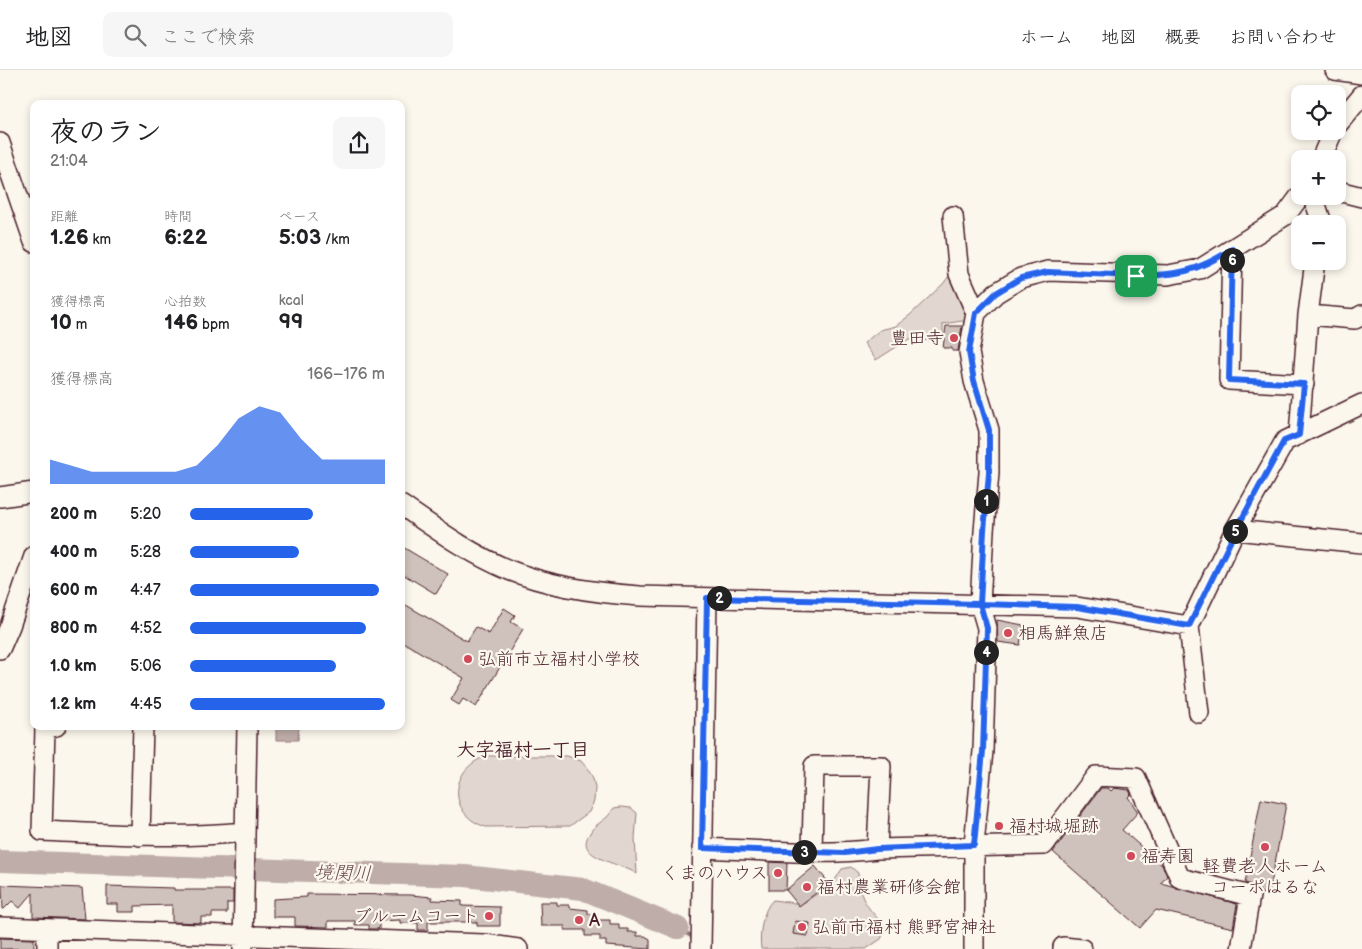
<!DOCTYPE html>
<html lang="ja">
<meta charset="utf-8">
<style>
body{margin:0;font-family:"Balsamiq Sans","Klee One",sans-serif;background:#f6f6f6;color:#202124;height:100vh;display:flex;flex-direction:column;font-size:19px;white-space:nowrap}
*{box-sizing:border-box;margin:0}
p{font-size:16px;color:#757577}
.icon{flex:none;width:28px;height:28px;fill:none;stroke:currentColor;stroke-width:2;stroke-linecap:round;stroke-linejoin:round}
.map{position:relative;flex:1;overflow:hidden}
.details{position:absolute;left:30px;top:30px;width:375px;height:630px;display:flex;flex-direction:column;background:#fff;border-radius:10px;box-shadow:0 2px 8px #0003}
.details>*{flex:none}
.fabs{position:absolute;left:1291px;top:15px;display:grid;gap:10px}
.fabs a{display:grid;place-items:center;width:55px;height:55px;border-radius:10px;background:#fff;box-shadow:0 2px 8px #0003;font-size:25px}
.pin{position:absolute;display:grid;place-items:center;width:42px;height:42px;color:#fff;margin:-21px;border-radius:10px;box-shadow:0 2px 8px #0006}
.km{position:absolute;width:25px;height:25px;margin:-12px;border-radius:50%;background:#222;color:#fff;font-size:14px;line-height:25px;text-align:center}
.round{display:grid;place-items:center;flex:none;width:52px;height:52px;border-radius:10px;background:#f6f6f6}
.summary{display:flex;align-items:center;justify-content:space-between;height:85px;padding:0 20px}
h1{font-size:28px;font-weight:700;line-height:38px}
.stats{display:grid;grid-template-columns:repeat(3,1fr);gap:8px;height:85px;padding:5px 20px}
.stats div{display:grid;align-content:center}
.stats b{font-size:21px;font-weight:700}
.stats small{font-size:14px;font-weight:400}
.stats p{font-size:14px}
.chart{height:140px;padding:10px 20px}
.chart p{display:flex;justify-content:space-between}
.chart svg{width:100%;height:90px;margin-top:5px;fill:#2563eb;opacity:.7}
ul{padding:0 20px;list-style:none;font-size:16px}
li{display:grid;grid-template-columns:80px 60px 1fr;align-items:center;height:38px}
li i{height:12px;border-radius:6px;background:#2563eb}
header{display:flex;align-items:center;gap:30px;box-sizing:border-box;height:70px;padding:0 25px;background:#fff;border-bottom:1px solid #e0e0e0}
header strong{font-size:24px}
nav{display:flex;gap:28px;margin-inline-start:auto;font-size:18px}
.search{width:350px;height:45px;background:#f6f6f6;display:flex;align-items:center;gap:12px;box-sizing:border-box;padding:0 18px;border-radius:10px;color:#757577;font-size:19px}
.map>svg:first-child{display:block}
</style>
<header>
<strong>地図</strong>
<div class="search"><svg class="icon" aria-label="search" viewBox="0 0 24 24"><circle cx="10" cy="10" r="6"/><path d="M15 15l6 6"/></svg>ここで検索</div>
<nav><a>ホーム</a><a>地図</a><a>概要</a><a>お問い合わせ</a></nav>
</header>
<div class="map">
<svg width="1362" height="879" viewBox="0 0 1362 879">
<rect width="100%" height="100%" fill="#fbf7ec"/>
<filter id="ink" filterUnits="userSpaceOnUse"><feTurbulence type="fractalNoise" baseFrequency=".02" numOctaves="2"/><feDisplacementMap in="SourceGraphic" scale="10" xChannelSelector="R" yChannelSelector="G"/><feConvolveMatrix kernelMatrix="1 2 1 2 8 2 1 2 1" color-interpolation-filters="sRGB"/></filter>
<g filter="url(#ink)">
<path fill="#e2d7d0" stroke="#967b7e" d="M955,198L973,243L967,256L962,251L943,254V266L932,267V271L909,269L876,290L864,273L880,260L896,256L910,245L943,214Z
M487,686H567L581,691L587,698L593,708L595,718L594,731L589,742L570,756L486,757C447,745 449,698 487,686Z
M621,737L631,738L637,743L635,768L637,804C622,793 572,788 590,763C594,755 601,753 607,747C610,745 611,741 614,738Z
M851,797L858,803C859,832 869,838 886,858L881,869L866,879H761C759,865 762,840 773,830L802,834L833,813L842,799Z"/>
<path fill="#bfadaa" stroke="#907477" d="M276,656H299L298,670H276Z"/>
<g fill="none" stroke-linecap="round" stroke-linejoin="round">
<path stroke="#907477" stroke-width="4" d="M678,858L696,869"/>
<path stroke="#bfadaa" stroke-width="22" d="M0,791L465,806L583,819L678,858"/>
</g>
<path fill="#cfc2bc" stroke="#4a1f2b" d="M946,256H962L958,281H952V278H943Z
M401,476L448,504L436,524L401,503Z
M401,532L467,571L476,557L489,564L504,538L515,545L511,552L523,559L476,637L463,629L459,635L451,630L464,608L401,571Z
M997,550L1023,555L1020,575L998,572Z
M1101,718H1108L1111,721L1114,718L1129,720L1131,724L1128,727L1138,742L1122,760L1162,795L1167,806L1161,813L1237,834L1233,858L1156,840L1140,858L1053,782Z
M1261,729L1286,734L1269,825L1261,823L1257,817L1245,813Z
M769,792L787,793L786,820H769Z
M815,796L829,813L799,836L786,820Z
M2,815L82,818L85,849L33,847V823L20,838L12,831L3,840Z
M107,816L174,818V820H233V833H227V843H212V847H201V853L172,852V835L135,836V842H118V834H107Z
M307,824L411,825L432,827V830L462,831V836L500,837V856H477V852H428V860H418V853H400V850L379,851V859H369V855H355V851H328V857L295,856V847H273V829L307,827Z
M540,832H557V835H570V838L588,840V844H597V850H610V854H619V859H628V862H637V866H645L650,869V879L606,876V871H600V866H585V860H565V856H541Z
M795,851L810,853L808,866L793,864Z
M0,868L34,869V878L0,879Z"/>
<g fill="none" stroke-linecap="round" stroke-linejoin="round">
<defs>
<path id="minor" d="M1335,0L1362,4
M1338,54L1362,25
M0,73L34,172
M1321,89L1333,61
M1338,121L1362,127
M1313,126L1320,147L1319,154
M953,146L959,204L976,243L969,282L974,311L989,360V403L984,461L980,534L987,558L983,681L974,775V879
M1232,179L1229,310L1304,314
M976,243L996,223L1021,208L1048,201L1168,205L1200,199L1286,145L1300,126
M1308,245L1355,249L1362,245
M1299,365L1308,245L1315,191
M0,427L34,422
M401,435C436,459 470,484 509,500C551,517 596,523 640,526L1077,537L1189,556
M1235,460L1362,473
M0,579L10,556L34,486
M1199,643L1189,556L1235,460L1285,371L1362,334
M56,656L45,659L42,761C109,764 177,769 244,762
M140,766L143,656
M702,778C760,780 820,786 877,779L881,696H814L812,782
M877,779L1044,775L1096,706L1136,708L1180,808L1250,826L1241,879
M0,857L484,874L518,879
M47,859V879
M243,879L247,656
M701,879L707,528
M1063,879V877L1082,879"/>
</defs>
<use href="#minor" stroke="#4a1f2b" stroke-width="22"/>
<use href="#minor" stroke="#fbf7ec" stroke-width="19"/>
</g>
</g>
<g fill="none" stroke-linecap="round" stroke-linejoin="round" filter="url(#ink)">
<defs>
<path id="route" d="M1136,206L1048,202L1021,208L996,223L976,243L969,282L974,311L989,360V403L984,461L980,534L707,528L702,778L845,783L877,779L974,775L983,681L987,558L980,534L1077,537L1189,556L1236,460L1284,371L1299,365L1304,314L1229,310L1232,179C1197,202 1178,205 1136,206"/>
</defs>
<use href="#route" stroke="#fff" stroke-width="10"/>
<use href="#route" stroke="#2563eb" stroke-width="6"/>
</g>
<g fill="#d1495b" stroke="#fbf7ec" stroke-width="2">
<circle cx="954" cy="268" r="5"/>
<circle cx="1008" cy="563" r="5"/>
<circle cx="468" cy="589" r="5"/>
<circle cx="999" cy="756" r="5"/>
<circle cx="1265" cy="777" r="5"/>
<circle cx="1131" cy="786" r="5"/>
<circle cx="778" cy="803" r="5"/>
<circle cx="807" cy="817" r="5"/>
<circle cx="489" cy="846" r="5"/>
<circle cx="579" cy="850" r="5"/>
<circle cx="802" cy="857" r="5"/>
</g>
<g text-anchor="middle" stroke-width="4.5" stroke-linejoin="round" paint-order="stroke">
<g font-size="18" fill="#4a1f2b" stroke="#fbf7ec" text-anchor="start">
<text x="944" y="274" text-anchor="end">豊田寺</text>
<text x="1018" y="569">相馬鮮魚店</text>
<text x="478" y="595">弘前市立福村小学校</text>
<text x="1009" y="762">福村城堀跡</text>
<text x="1141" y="792">福寿園</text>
<text x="1265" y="802" text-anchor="middle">軽費老人ホーム<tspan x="1265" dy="21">コーポはるな</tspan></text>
<text x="768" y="809" text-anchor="end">くまのハウス</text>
<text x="817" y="823">福村農業研修会館</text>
<text x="479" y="852" text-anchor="end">ブルームコート</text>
<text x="589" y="856">A</text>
<text x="812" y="863">弘前市福村 熊野宮神社</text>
</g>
<g font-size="19" font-weight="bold" fill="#4a1f2b" stroke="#fbf7ec">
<text x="523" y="686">大字福村一丁目</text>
</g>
<g font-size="19" font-style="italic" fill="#6d4a51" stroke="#fbf7ec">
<text transform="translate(343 802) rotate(2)" y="7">境関川</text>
</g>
</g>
</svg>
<div class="fabs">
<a><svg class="icon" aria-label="locate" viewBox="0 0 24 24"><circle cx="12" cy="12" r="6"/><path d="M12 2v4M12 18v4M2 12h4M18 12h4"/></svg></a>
<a>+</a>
<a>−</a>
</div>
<div class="pin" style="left:1136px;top:206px;background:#1e9e55"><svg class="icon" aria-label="arrive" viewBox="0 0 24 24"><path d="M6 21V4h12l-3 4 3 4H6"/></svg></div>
<b class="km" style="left:986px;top:431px">1</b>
<b class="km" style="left:719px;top:528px">2</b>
<b class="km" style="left:804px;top:782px">3</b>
<b class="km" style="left:986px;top:582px">4</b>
<b class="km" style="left:1235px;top:461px">5</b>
<b class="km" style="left:1232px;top:190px">6</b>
<section class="details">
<div class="summary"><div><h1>夜のラン</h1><p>21:04</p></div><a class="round"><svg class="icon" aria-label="share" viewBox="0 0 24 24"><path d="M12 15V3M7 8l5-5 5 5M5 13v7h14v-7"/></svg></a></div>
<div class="stats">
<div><p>距離</p><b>1.26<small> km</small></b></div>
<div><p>時間</p><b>6:22</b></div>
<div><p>ペース</p><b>5:03<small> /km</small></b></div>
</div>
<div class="stats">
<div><p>獲得標高</p><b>10<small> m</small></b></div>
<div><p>心拍数</p><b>146<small> bpm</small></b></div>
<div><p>kcal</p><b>99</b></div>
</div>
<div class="chart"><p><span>獲得標高</span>166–176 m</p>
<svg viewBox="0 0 160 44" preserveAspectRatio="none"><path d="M0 44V32L10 35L20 38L30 38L40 38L50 38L60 38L70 35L80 25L90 12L100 6L110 9L120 22L130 32L140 32L150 32L160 32V44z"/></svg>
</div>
<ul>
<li><b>200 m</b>5:20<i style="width:63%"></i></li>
<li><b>400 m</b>5:28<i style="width:56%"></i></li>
<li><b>600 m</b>4:47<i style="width:97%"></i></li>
<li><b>800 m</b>4:52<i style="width:90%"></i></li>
<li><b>1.0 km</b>5:06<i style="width:75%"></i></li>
<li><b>1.2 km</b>4:45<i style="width:100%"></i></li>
</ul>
</section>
</div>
